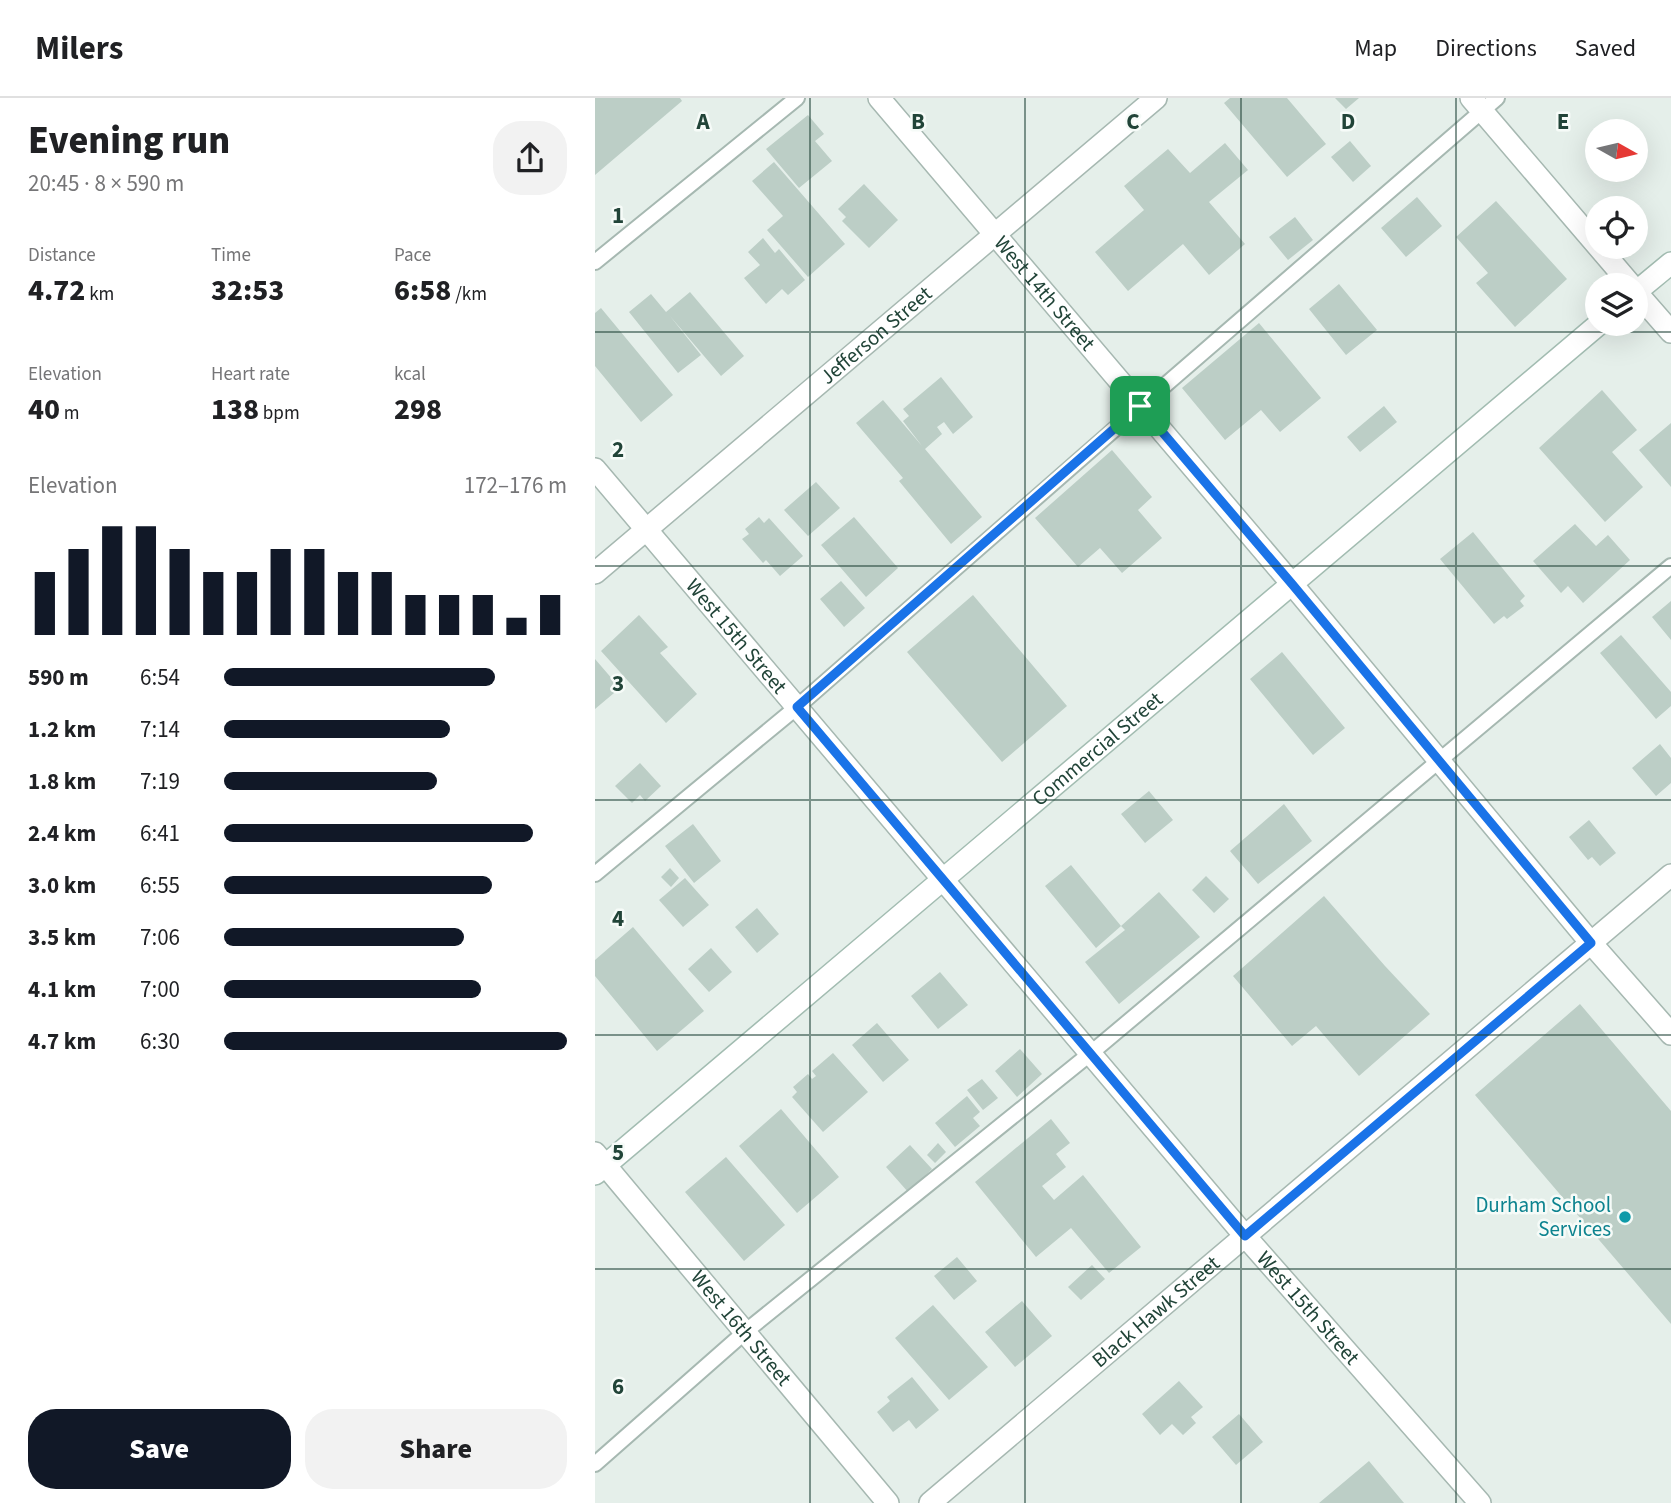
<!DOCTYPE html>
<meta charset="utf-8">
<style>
body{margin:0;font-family:"Source Sans 3",sans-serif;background:#f2f2f2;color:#202124;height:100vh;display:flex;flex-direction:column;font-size:26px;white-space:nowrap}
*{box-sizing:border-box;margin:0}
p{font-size:23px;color:#757577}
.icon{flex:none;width:38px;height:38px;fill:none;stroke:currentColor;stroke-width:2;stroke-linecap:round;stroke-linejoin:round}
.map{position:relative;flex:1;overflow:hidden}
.side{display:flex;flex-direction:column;background:#fff;width:595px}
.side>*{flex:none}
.needle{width:46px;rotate:98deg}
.controls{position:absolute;left:990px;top:21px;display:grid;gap:14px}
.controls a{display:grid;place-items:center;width:63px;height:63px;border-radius:50%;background:#fff;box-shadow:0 7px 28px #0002;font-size:35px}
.pin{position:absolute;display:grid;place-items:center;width:60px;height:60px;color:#fff;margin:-30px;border-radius:14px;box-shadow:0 4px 10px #0006}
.round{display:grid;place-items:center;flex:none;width:74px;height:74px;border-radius:28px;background:#f2f2f2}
.summary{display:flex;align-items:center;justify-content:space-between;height:119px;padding:0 28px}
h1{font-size:38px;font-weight:800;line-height:52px}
.metrics{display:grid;grid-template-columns:repeat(3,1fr);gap:10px;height:119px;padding:7px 28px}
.metrics div{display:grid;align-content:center}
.metrics b{font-size:30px;font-weight:800}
.metrics small{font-size:19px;font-weight:400}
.metrics p{font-size:19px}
.chart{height:196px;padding:14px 28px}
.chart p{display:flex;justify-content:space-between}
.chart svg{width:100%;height:126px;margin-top:7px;stroke:#111827;stroke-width:6}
.primary-button{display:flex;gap:14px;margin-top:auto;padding:14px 28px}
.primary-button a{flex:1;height:80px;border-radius:28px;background:#111827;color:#fff;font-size:28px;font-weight:800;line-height:80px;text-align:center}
.primary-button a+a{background:#f2f2f2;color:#202124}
ul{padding:0 28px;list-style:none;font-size:23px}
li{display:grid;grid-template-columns:112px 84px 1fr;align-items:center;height:52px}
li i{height:18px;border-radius:9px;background:#111827}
header{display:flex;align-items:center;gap:42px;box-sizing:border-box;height:98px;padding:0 35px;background:#fff;border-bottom:2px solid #e0e0e0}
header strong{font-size:33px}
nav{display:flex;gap:38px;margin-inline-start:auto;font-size:24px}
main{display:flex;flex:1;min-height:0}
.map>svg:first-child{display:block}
</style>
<header>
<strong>Milers</strong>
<nav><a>Map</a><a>Directions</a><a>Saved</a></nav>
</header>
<main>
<section class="side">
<div class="summary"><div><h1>Evening run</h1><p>20:45 · 8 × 590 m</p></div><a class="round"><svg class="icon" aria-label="share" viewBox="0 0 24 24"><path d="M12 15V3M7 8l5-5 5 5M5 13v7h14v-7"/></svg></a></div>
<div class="metrics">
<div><p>Distance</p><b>4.72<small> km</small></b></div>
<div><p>Time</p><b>32:53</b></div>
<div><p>Pace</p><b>6:58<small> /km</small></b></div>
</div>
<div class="metrics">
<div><p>Elevation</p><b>40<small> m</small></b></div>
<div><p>Heart rate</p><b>138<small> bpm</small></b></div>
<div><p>kcal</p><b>298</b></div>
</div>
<div class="chart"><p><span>Elevation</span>172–176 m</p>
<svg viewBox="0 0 160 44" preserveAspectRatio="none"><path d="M5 44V22M15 44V14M25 44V6M35 44V6M45 44V14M55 44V22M65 44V22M75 44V14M85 44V14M95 44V22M105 44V22M115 44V30M125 44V30M135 44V30M145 44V38M155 44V30"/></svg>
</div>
<ul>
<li><b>590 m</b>6:54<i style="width:79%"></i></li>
<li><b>1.2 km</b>7:14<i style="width:66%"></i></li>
<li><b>1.8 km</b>7:19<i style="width:62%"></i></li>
<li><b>2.4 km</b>6:41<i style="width:90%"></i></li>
<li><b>3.0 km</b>6:55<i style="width:78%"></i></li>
<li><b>3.5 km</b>7:06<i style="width:70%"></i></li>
<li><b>4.1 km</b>7:00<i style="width:75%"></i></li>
<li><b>4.7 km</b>6:30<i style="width:100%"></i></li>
</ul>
<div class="primary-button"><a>Save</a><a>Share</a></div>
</section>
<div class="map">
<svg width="1076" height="1405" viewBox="0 0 1076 1405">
<rect width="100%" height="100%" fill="#e5efea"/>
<path fill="#bccec6" d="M0,0H85L87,3L0,77Z
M635,0H692L731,46L692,79L629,5Z
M740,0H764L751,11Z
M213,17L229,36L220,43L237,63L204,90L171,51Z
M755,43L776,68L758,84L736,59Z
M630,45L653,72L614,104L650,146L614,177L588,146L533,193L500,154L549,112L529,88L573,51L595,75Z
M179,64L250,146L213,179L172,132L188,118L157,83Z
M269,86L303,122L274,150L247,123L251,119L243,111Z
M822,99L847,128L811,159L786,130Z
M901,103L972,181L920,229L881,185L893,175L861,139Z
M700,119L718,142L693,162L674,139Z
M168,140L180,155L184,151L210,182L193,197L187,191L171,206L149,180L165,167L153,154Z
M744,186L782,232L751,257L714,211Z
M95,194L149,258L126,278L75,218L106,257L83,275L34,214L56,196L71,214Z
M6,210L78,297L46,324L0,268V215Z
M664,225L726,300L685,334L666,312L630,342L587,290Z
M346,279L378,319L358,336L349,324L342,329L347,336L330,351L387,419L356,446L304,383L308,380L261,325L288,302L327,348L308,323L314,318L308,311Z
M1007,292L1042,332L1017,354L1048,389L1010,424L944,350Z
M789,308L802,324L765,354L752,339Z
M1076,325V389L1044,352Z
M517,352L557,399L543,412L567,440L527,475L505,450L483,469L440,420Z
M221,384L245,410L213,438L189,412Z
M164,419L169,425L174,420L208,458L185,478L171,462L168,465L147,441L154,436L150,431Z
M259,419L303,470L271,499L226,447Z
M980,426L1001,448L1013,437L1035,462L988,505L973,488L966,495L938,463Z
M878,434L930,498L925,503L929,508L912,521L909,518L899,526L845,461Z
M246,483L270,510L249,529L225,501Z
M378,497L472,608L407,664L312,554Z
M1076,503V542L1057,519Z
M44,517L73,549L65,555L102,596L71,625L6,553Z
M1026,537L1076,594V608L1061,621L1005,555Z
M687,554L750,630L718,657L655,581Z
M0,561L25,590L0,611Z
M1065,646L1076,660V685L1061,698L1037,670Z
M45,665L66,688L50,703L45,697L37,705L20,688Z
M554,693L578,722L550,745L526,716Z
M689,706L717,743L663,786L635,753Z
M994,722L1021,755L1005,768L997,759L993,762L974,739Z
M98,726L126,763L99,785L70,748Z
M476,767L526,828L564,794L605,839L524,906L490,864L530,832L526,828L501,850L450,788Z
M75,770L84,780L76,789L66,779Z
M611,778L634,801L619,815L597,792Z
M90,780L114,807L88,829L64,802Z
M729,798L790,868L835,916L764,978L721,928L697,948L638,878Z
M162,810L184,836L162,855L140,829Z
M38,829L109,913L62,953L0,878V862Z
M116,850L137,874L114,894L93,871Z
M345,874L373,907L343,931L316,898Z
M985,906L1076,1013V1226L880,997Z
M282,925L314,962L288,984L257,947Z
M425,951L447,976L422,999L400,973Z
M238,955L273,994L228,1034L197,999L202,994L198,989L213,976L217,981L221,978L217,973Z
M387,981L403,1000L388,1012L372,992Z
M372,998L385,1014L378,1020L385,1028L360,1049L340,1025Z
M186,1011L244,1079L202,1115L144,1048Z
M456,1021L475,1045L461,1056L471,1069L447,1088L459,1102L488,1077L546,1149L514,1175L476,1130L441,1159L380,1084Z
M343,1045L351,1054L340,1065L332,1057Z
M315,1047L337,1071L313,1094L291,1069Z
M131,1059L190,1127L149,1163L90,1094Z
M362,1159L382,1183L359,1202L339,1178Z
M497,1167L510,1181L486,1202L473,1189Z
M427,1203L457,1238L420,1269L390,1234Z
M338,1207L393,1269L354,1302L300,1240Z
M317,1279L344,1312L321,1331L314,1322L298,1334L282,1314L295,1303L292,1299Z
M584,1283L608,1309L596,1319L601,1325L588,1337L577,1326L565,1337L547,1316Z
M644,1316L668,1344L641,1367L617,1339Z
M774,1363L809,1405H724Z"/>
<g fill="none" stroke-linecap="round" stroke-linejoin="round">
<defs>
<path id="lane" d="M0,164L202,0
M0,776L202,609L546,308L902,0
M0,1366L150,1234L496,955L1076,468"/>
<g id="street">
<path id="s1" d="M284,0L697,486L996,845L1076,936"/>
<path d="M876,0L1036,187"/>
<path d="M1041,194L1076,234"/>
<path id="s2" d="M0,371L650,1138L885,1405"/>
<path id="s3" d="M0,475L561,0"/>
<path id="s4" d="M0,1055L293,1405"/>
<path id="s5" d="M335,1405L1076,777"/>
</g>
<g id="secondary">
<path d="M1041,194L1076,165"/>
<path id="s6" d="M0,1076L1004,226"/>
</g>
</defs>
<use href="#lane" stroke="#a6b8b1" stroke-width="18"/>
<use href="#street" stroke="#a6b8b1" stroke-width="24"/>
<use href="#secondary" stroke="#a2bcb1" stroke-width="24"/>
<use href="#lane" stroke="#fff" stroke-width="14"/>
<use href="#street" stroke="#fff" stroke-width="21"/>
<use href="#secondary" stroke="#fff" stroke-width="21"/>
</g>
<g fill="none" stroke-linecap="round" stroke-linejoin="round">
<defs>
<path id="route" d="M545,308L697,486L996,845L650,1138L202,609Z"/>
</defs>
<use href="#route" stroke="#fff" stroke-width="14"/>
<use href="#route" stroke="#1a73e8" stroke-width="9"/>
</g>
<path fill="none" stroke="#214438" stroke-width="2" stroke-opacity="0.55" d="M215,0V1405M430,0V1405M646,0V1405M861,0V1405M0,234H1076M0,468H1076M0,702H1076M0,937H1076M0,1171H1076"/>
<circle fill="#0f9aa8" stroke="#f6fbf8" stroke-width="2.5" cx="1030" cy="1119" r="7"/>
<g text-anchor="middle" stroke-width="5" stroke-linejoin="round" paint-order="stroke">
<g font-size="21" fill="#214438" stroke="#f6fbf8">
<text dy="7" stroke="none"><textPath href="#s1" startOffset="256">West 14th Street</textPath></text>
<text dy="7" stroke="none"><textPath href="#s3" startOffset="368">Jefferson Street</textPath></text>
<text dy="7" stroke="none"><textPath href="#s2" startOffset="219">West 15th Street</textPath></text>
<text dy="7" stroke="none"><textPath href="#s6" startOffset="658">Commercial Street</textPath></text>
<text dy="7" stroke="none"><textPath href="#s2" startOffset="1101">West 15th Street</textPath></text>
<text dy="7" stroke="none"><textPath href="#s5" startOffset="296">Black Hawk Street</textPath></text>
<text dy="7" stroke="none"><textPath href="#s4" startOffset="228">West 16th Street</textPath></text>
</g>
<g font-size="21" fill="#0d838f" stroke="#f6fbf8" text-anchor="end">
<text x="1016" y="1114">Durham School<tspan x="1016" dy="24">Services</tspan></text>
</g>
</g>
<g font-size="23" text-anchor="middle" font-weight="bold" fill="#214438" stroke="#f6fbf8" stroke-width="5" stroke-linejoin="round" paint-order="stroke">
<text x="108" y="31">A</text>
<text x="323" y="31">B</text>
<text x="538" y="31">C</text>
<text x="753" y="31">D</text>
<text x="968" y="31">E</text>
<text x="23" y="125">1</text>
<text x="23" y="359">2</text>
<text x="23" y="593">3</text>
<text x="23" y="828">4</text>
<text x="23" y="1062">5</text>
<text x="23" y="1296">6</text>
</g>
</svg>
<div class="controls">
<a><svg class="needle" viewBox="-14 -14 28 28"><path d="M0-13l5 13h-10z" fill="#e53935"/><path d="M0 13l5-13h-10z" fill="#757577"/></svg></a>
<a><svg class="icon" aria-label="locate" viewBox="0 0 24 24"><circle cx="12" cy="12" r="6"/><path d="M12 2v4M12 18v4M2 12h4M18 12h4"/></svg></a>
<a><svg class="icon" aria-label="layers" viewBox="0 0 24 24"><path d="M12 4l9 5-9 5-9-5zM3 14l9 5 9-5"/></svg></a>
</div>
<div class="pin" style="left:545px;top:308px;background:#1e9e55"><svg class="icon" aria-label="arrive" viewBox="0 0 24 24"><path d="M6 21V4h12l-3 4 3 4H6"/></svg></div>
</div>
</main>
